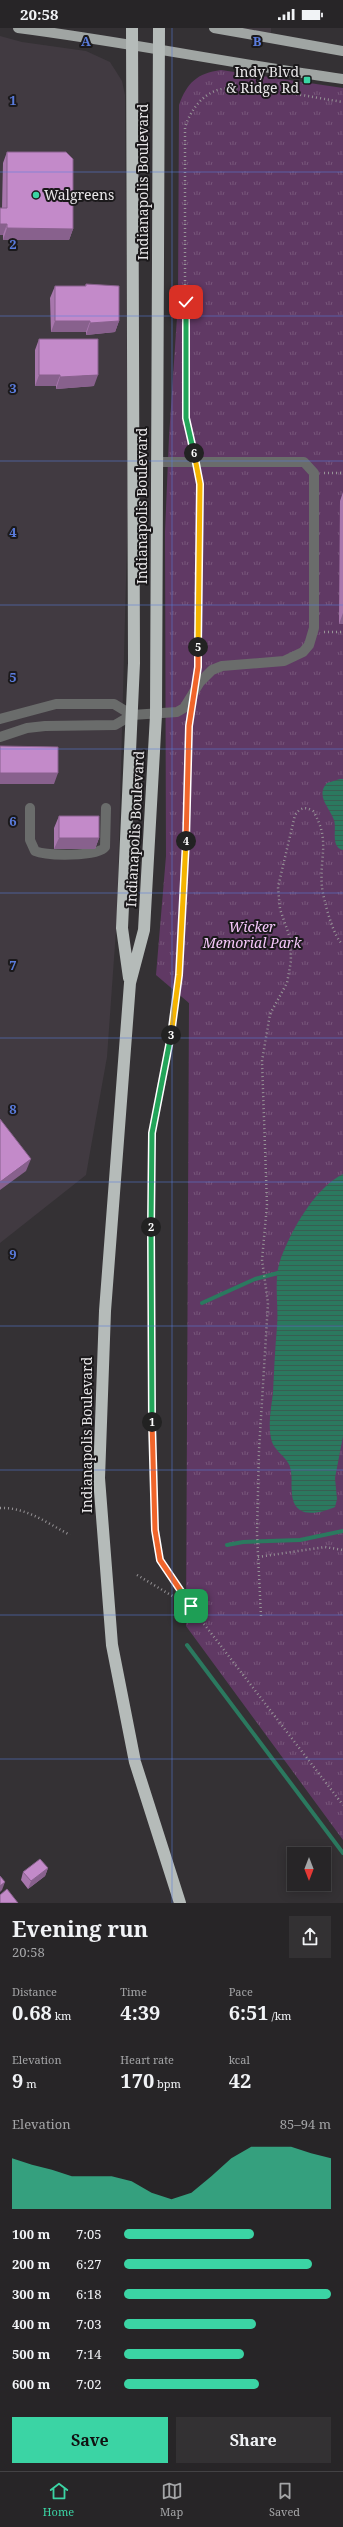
<!DOCTYPE html>
<meta charset="utf-8">
<style>
body{margin:0;font-family:"Noto Serif",serif;background:#333133;color:#f1f3f6;height:100vh;display:flex;flex-direction:column;font-size:15px;white-space:nowrap}
*{box-sizing:border-box;margin:0}
p{font-size:13px;color:#a4a5a7}
.icon{flex:none;width:22px;height:22px;fill:none;stroke:currentColor;stroke-width:2;stroke-linecap:round;stroke-linejoin:round}
.map{position:relative;height:1875px;overflow:hidden}
.sheet{display:flex;flex-direction:column;background:#272527;flex:1}
.sheet>*{flex:none}
.needle{width:26px;rotate:180deg}
.buttons{position:absolute;left:287px;top:1819px;display:grid;gap:8px}
.buttons a{display:grid;place-items:center;width:44px;height:44px;border-radius:0px;background:#272527;box-shadow:0 2px 10px #0003,0 0 0 1px #434244;font-size:20px}
.pin{position:absolute;display:grid;place-items:center;width:34px;height:34px;color:#fff;margin:-17px;border-radius:8px;box-shadow:0 2px 6px #0006}
.km{position:absolute;width:20px;height:20px;margin:-10px;border-radius:50%;background:#222;color:#fff;font-size:11px;line-height:20px;text-align:center}
.round{display:grid;place-items:center;flex:none;width:42px;height:42px;border-radius:0px;background:#333133}
.overview{display:flex;align-items:center;justify-content:space-between;height:68px;padding:0 12px}
h1{font-size:22px;font-weight:700;line-height:30px}
.figures{display:grid;grid-template-columns:repeat(3,1fr);gap:6px;height:68px;padding:4px 12px}
.figures div{display:grid;align-content:center}
.figures b{font-size:20px;font-weight:700}
.figures small{font-size:11px;font-weight:400}
.figures p{font-size:11px}
.chart{height:112px;padding:8px 12px}
.chart p{display:flex;justify-content:space-between}
.chart svg{width:100%;height:72px;margin-top:4px;fill:#3bd4a4;opacity:.7}
.button{display:flex;gap:8px;margin-top:auto;padding:8px 12px}
.button a{flex:1;height:46px;border-radius:0px;background:#3bd4a4;color:#111;font-size:16px;font-weight:700;line-height:46px;text-align:center}
.button a+a{background:#333133;color:#f1f3f6}
ul{padding:0 12px;list-style:none;font-size:13px}
li{display:grid;grid-template-columns:64px 48px 1fr;align-items:center;height:30px}
li i{height:10px;border-radius:5px;background:#3bd4a4}
.status{display:flex;justify-content:space-between;align-items:center;height:28px;padding:0 20px;background:#272527;direction:ltr}
.status svg{height:11px;fill:currentColor}
.tab-bar{display:flex;justify-content:space-around;align-items:center;height:56px;border-top:1px solid #434244;background:#272527;font-size:11px;color:#a4a5a7}
.tab-bar a{display:grid;justify-items:center;gap:2px}
.tab-bar .selected{color:#3bd4a4}
.map>svg:first-child{display:block}
</style>
<div class="status"><b>20:58</b><svg viewBox="0 0 49 12"><path d="M0 12V9h3v3zM5 12V6h3v6zM10 12V3h3v9zM15 12V0h3v12zM26 1h20v11H26zM47 4h2v5h-2z"/></svg></div>
<div class="map">
<svg width="343" height="1875" viewBox="0 0 343 1875">
<defs>
<pattern id="grass-tufts" width="24" height="20" patternUnits="userSpaceOnUse"><rect width="24" height="20" fill="#603964"/><path d="M3 7l-1-3M5 7V3M7 7l1-3M15 17l-1-3M17 17v-4M19 17l1-3" fill="none" stroke="#77567a"/></pattern>
<pattern id="water-rules" width="6" height="5" patternUnits="userSpaceOnUse"><rect width="6" height="5" fill="#2b795f"/><path d="M0 2.5h6" fill="none" stroke="#385f52"/></pattern>
</defs>
<rect width="100%" height="100%" fill="#343134"/>
<path fill="#413a41" d="M241,0H271V5Z
M0,8L22,14L86,23L110,34L122,53L125,67L128,478L117,888L107,1029L95,1096L86,1147L0,1215Z"/>
<path fill="url(#grass-tufts)" d="M221,42L343,60V1812L186,1598L189,975L156,947L166,828L165,504L169,409L178,274L179,77C187,55 197,45 221,42Z"/>
<path fill="url(#water-rules)" d="M340,751H343V822C330,819 337,801 334,792C330,780 315,768 327,755Z
M343,1146V1408L335,1450L337,1471L335,1479C326,1483 309,1488 300,1482C288,1474 293,1455 291,1443C289,1428 273,1424 271,1410C268,1395 271,1381 273,1365C274,1343 275,1321 277,1299C279,1276 273,1251 281,1230C292,1201 315,1160 343,1146Z"/>
<g fill="none" stroke-linecap="round" stroke-linejoin="round">
<path stroke="#2b795f" stroke-width="4" d="M202,1275L255,1251L278,1245
M227,1517L243,1514L300,1512L343,1503
M187,1617L343,1825"/>
<path stroke="#979497" stroke-width="2.5" stroke-dasharray="1 3" stroke-linecap="butt" d="M193,424L187,403L185,372V99C190,84 200,69 215,63C238,53 315,70 343,74
M324,445H343
M324,604H343
M198,641L200,456L198,445
M190,690L186,829L179,947L171,1007L156,1079L151,1149L152,1406L155,1502L159,1532L191,1579
M0,1480C26,1479 47,1495 70,1507
M258,1529L325,1519L343,1522
M137,1547L191,1579L343,1777
M261,1588L257,1506L259,1422L268,1275L262,1232L267,1177L262,1033L270,986L287,955L291,933L290,910L280,881L278,859L295,787C300,780 305,778 313,783C331,812 319,830 322,859C323,870 334,912 343,916"/>
<path stroke="#6a6c6b" stroke-width="10" d="M0,691L56,676H114L132,687L177,684L184,680L200,654L212,642L222,638L284,633L303,624L309,617L314,600V445L304,434H157
M0,709L27,700L45,698L115,697L132,687
M30,780V812L35,823C46,828 98,829 105,819L106,780"/>
<path stroke="#a0a5a3" stroke-width="10" d="M18,0C127,14 234,36 343,51
M214,0L343,23"/>
<path stroke="#b5bbb9" stroke-width="12" d="M159,0L156,687L144,902L130,955L105,1283L99,1450L112,1617L135,1734L180,1875
M129,950L122,900L134,635L132,0"/>
</g>
<path fill="#a877ad" d="M7,124L73,201L69,212H3V207H0L2,180L3,135Z
M86,256L119,293L115,304L86,307V304H51L50,270L55,258H85Z
M39,311L94,358L56,361V358H35V322Z
M343,464V596H339L340,473Z
M59,788L99,810L95,821H54V800Z
M48,1840L45,1848L28,1861L21,1852L23,1844Z"/>
<path fill="#88618d" d="M0,196H7L3,207H0Z
M7,200L73,201L69,212H3Z
M55,293H90L86,304H51Z
M119,293L115,304L86,307L90,295Z
M39,347H60L56,358H35Z
M98,347L94,358L56,361L60,349Z
M343,585V596H339Z
M0,745H58L54,756H0Z
M59,810H99L95,821H54Z
M31,1131L26,1143L0,1162V1154Z
M48,1840L45,1848L28,1861L31,1853Z
M5,1854L2,1862L0,1864V1858Z"/>
<path fill="#c38ac9" stroke="#88618d" d="M7,124H66L73,131V201L7,200V196H0V180H7Z
M86,256L119,258V293L90,295V293H55V258H86Z
M39,311H98V347L60,349V347H39Z
M0,718L58,719V745H0Z
M59,788H99V810H59Z
M0,1091L31,1131L0,1154Z
M40,1831L48,1840L31,1853L23,1844Z
M0,1848L5,1854L0,1858Z
M7,1861L18,1875H0V1867Z"/>
<g fill="none" stroke-linecap="round" stroke-linejoin="round">
<defs>
<path id="split-1" d="M152,1394L155,1502L160,1532L191,1578"/>
<path id="split-2" d="M151,1199L152,1394"/>
<path id="split-3" d="M151,1199L152,1105L171,1007"/>
<path id="split-4" d="M171,1007L179,947L186,813"/>
<path id="split-5" d="M186,813L189,698L198,639V619"/>
<path id="split-6" d="M194,425L200,456L198,619"/>
<path id="split-7" d="M186,274V390L194,425"/>
</defs>
<use href="#split-1" stroke="#fff" stroke-width="8"/>
<use href="#split-2" stroke="#fff" stroke-width="8"/>
<use href="#split-3" stroke="#fff" stroke-width="8"/>
<use href="#split-4" stroke="#fff" stroke-width="8"/>
<use href="#split-5" stroke="#fff" stroke-width="8"/>
<use href="#split-6" stroke="#fff" stroke-width="8"/>
<use href="#split-7" stroke="#fff" stroke-width="8"/>
<use href="#split-1" stroke="#f0652b" stroke-width="5"/>
<use href="#split-2" stroke="#22a559" stroke-width="5"/>
<use href="#split-3" stroke="#22a559" stroke-width="5"/>
<use href="#split-4" stroke="#f5b400" stroke-width="5"/>
<use href="#split-5" stroke="#f0652b" stroke-width="5"/>
<use href="#split-6" stroke="#f5b400" stroke-width="5"/>
<use href="#split-7" stroke="#22a559" stroke-width="5"/>
</g>
<path fill="none" stroke="#5a7cdd" stroke-width="1" stroke-opacity="0.55" d="M172,0V1875M0,144H343M0,288H343M0,433H343M0,577H343M0,721H343M0,865H343M0,1010H343M0,1154H343M0,1298H343M0,1442H343M0,1587H343M0,1731H343"/>
<g fill="#3bd4a4" stroke="#1b191b" stroke-width="1.5">
<rect x="303" y="48" width="8" height="8" rx="2"/>
<circle cx="36" cy="167" r="4"/>
</g>
<g text-anchor="middle" stroke-width="4" stroke-linejoin="round" paint-order="stroke">
<g font-size="14" fill="#e8e6e8" stroke="#1b191b" text-anchor="end">
<text x="299" y="49">Indy Blvd<tspan x="299" dy="16">&amp; Ridge Rd</tspan></text>
<text x="44" y="172" text-anchor="start">Walgreens</text>
</g>
<g font-size="14" fill="#e8e6e8" stroke="#1b191b">
<text transform="translate(143 154) rotate(-90)" y="5">Indianapolis Boulevard</text>
<text transform="translate(142 478) rotate(-90)" y="5">Indianapolis Boulevard</text>
<text transform="translate(135 801) rotate(-87)" y="5">Indianapolis Boulevard</text>
<text transform="translate(87 1407) rotate(-90)" y="5">Indianapolis Boulevard</text>
</g>
<g font-size="14" font-style="italic" fill="#f5c7fa" stroke="#1b191b">
<text x="252" y="904">Wicker<tspan x="252" dy="16">Memorial Park</tspan></text>
</g>
</g>
<g font-size="13" text-anchor="middle" font-weight="bold" fill="#5a7cdd" stroke="#1b191b" stroke-width="4" stroke-linejoin="round" paint-order="stroke">
<text x="86" y="18">A</text>
<text x="257" y="18">B</text>
<text x="13" y="77">1</text>
<text x="13" y="221">2</text>
<text x="13" y="365">3</text>
<text x="13" y="509">4</text>
<text x="13" y="654">5</text>
<text x="13" y="798">6</text>
<text x="13" y="942">7</text>
<text x="13" y="1086">8</text>
<text x="13" y="1231">9</text>
</g>
</svg>
<div class="buttons">
<a><svg class="needle" viewBox="-14 -14 28 28"><path d="M0-13l5 13h-10z" fill="#e53935"/><path d="M0 13l5-13h-10z" fill="#a4a5a7"/></svg></a>
</div>
<div class="pin" style="left:191px;top:1578px;background:#1e9e55"><svg class="icon" aria-label="arrive" viewBox="0 0 24 24"><path d="M6 21V4h12l-3 4 3 4H6"/></svg></div>
<div class="pin" style="left:186px;top:274px;background:#d93025"><svg class="icon" aria-label="check" viewBox="0 0 24 24"><path d="M5 12l5 5 9-10"/></svg></div>
<b class="km" style="left:152px;top:1394px">1</b>
<b class="km" style="left:151px;top:1199px">2</b>
<b class="km" style="left:171px;top:1007px">3</b>
<b class="km" style="left:186px;top:813px">4</b>
<b class="km" style="left:198px;top:619px">5</b>
<b class="km" style="left:194px;top:425px">6</b>
</div>
<section class="sheet">
<div class="overview"><div><h1>Evening run</h1><p>20:58</p></div><a class="round"><svg class="icon" aria-label="share" viewBox="0 0 24 24"><path d="M12 15V3M7 8l5-5 5 5M5 13v7h14v-7"/></svg></a></div>
<div class="figures">
<div><p>Distance</p><b>0.68<small> km</small></b></div>
<div><p>Time</p><b>4:39</b></div>
<div><p>Pace</p><b>6:51<small> /km</small></b></div>
</div>
<div class="figures">
<div><p>Elevation</p><b>9<small> m</small></b></div>
<div><p>Heart rate</p><b>170<small> bpm</small></b></div>
<div><p>kcal</p><b>42</b></div>
</div>
<div class="chart"><p><span>Elevation</span>85–94 m</p>
<svg viewBox="0 0 160 44" preserveAspectRatio="none"><path d="M0 44V13L10 17L20 20L30 24L40 24L50 24L60 27L70 34L80 38L90 34L100 24L110 13L120 6L130 6L140 6L150 10L160 13V44z"/></svg>
</div>
<ul>
<li><b>100 m</b>7:05<i style="width:63%"></i></li>
<li><b>200 m</b>6:27<i style="width:91%"></i></li>
<li><b>300 m</b>6:18<i style="width:100%"></i></li>
<li><b>400 m</b>7:03<i style="width:64%"></i></li>
<li><b>500 m</b>7:14<i style="width:58%"></i></li>
<li><b>600 m</b>7:02<i style="width:65%"></i></li>
</ul>
<div class="button"><a>Save</a><a>Share</a></div>
</section>
<nav class="tab-bar">
<a class="selected"><svg class="icon" aria-label="home" viewBox="0 0 24 24"><path d="M3 11l9-7 9 7M6 9v11h12V9"/></svg>Home</a>
<a><svg class="icon" aria-label="map" viewBox="0 0 24 24"><path d="M3 6l6-2 6 2 6-2v14l-6 2-6-2-6 2zM9 4v14M15 6v14"/></svg>Map</a>
<a><svg class="icon" aria-label="saved" viewBox="0 0 24 24"><path d="M7 4h10v16l-5-4-5 4z"/></svg>Saved</a>
</nav>
